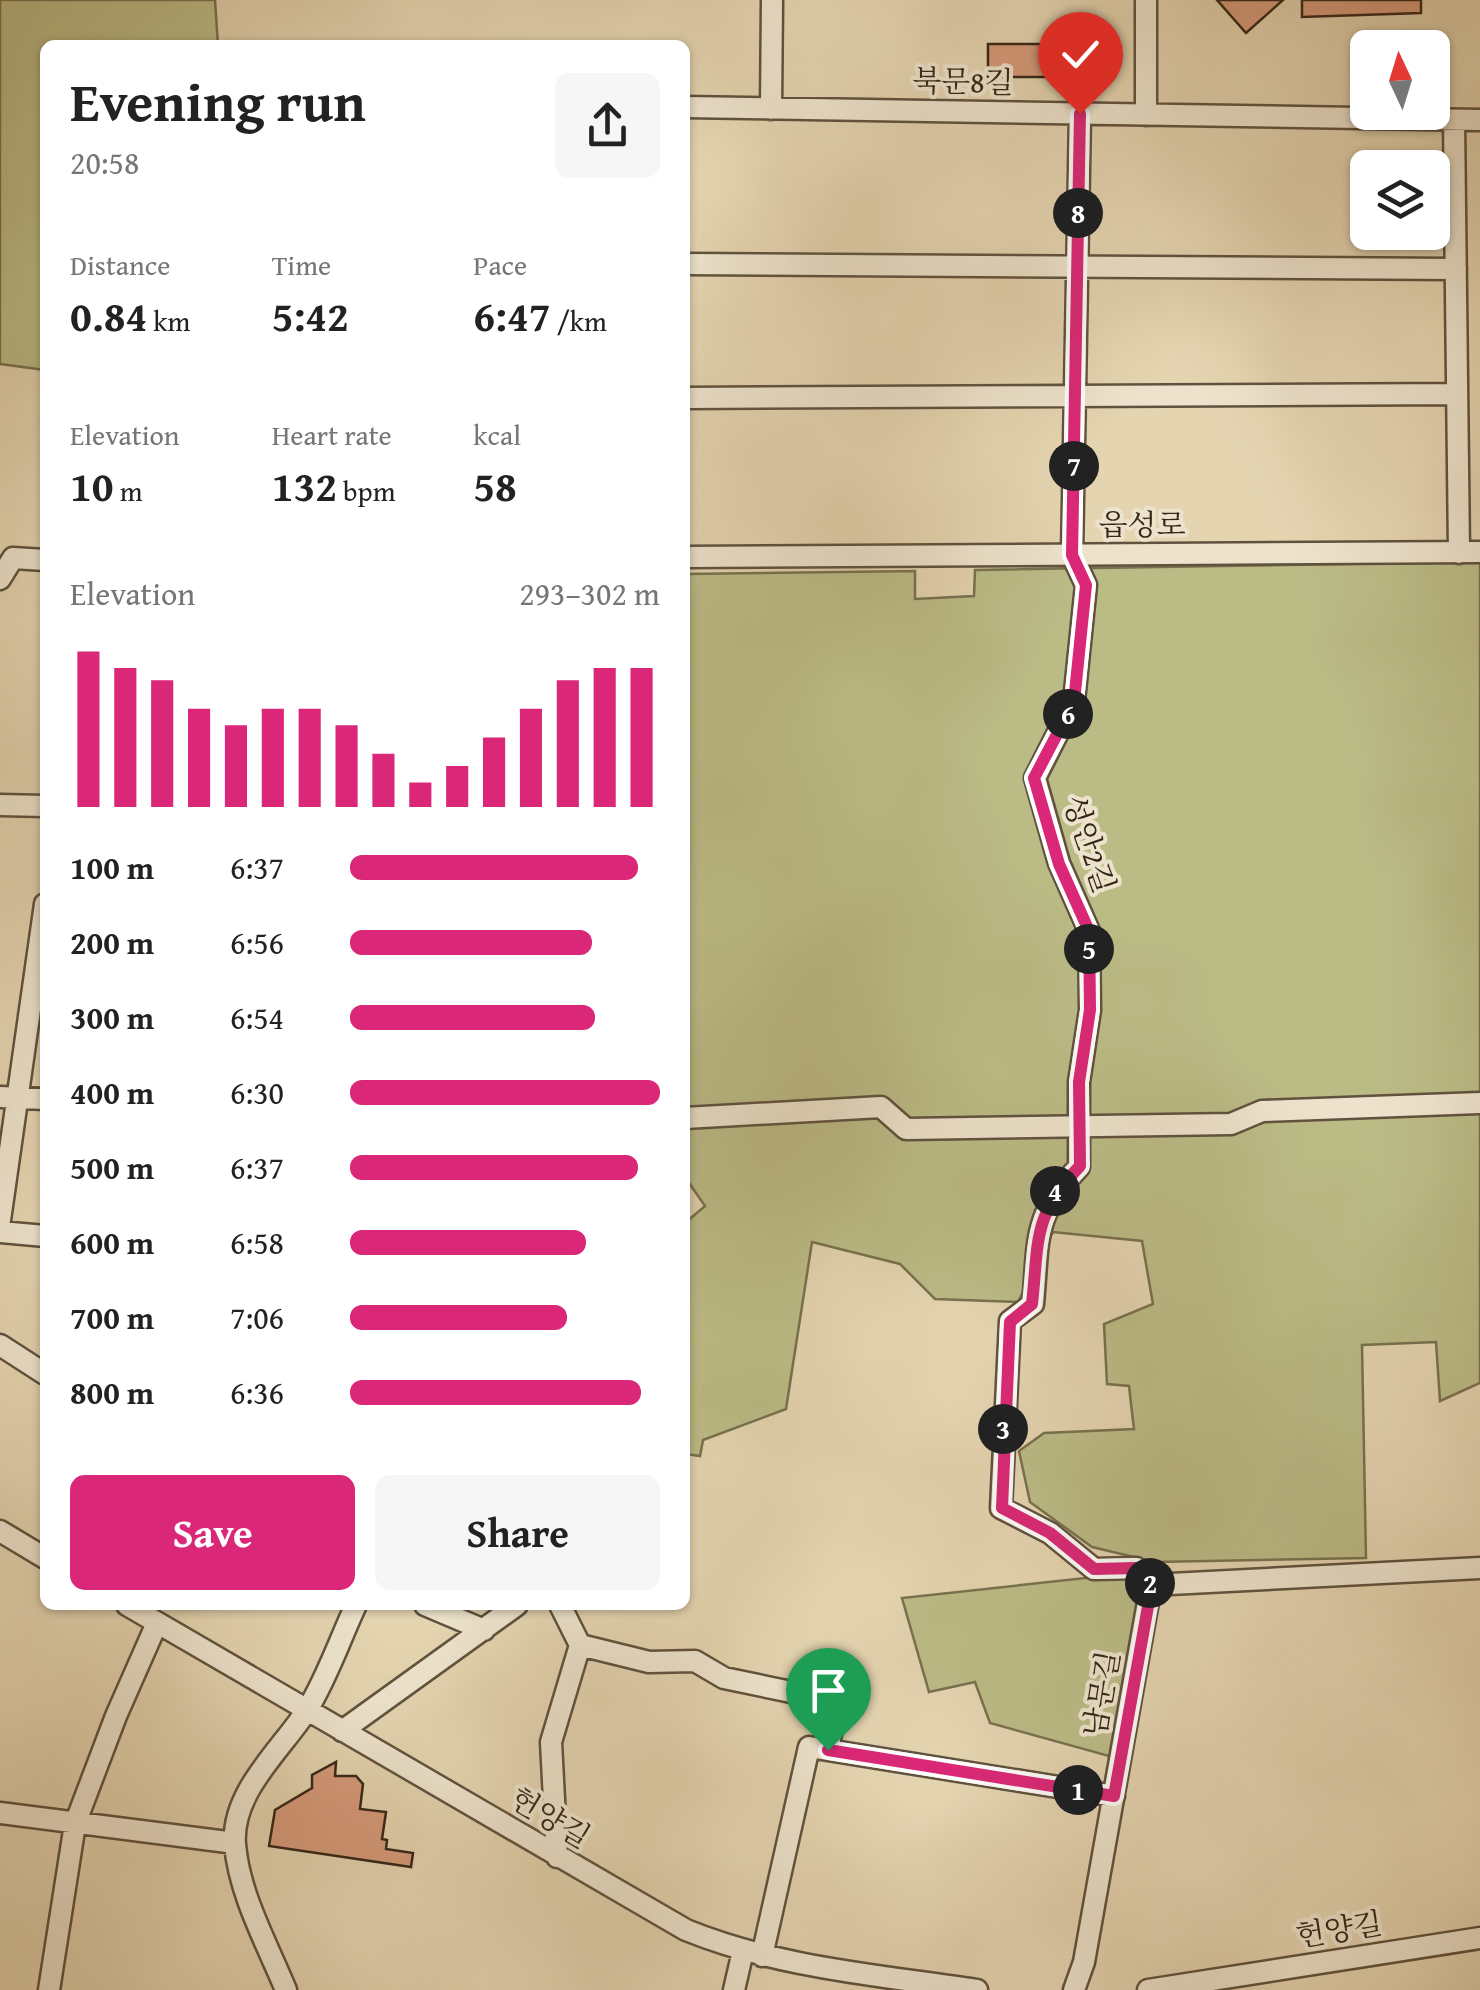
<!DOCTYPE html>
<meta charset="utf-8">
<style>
body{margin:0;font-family:"Gentium Book Plus","Noto Serif KR",serif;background:#f6f6f6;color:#222;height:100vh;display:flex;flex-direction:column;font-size:38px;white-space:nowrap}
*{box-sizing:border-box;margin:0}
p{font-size:32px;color:#767676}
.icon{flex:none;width:55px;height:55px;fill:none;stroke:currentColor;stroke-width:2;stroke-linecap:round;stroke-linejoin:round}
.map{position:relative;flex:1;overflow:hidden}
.drawer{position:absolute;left:40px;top:40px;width:650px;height:1570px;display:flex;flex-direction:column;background:#fff;border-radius:15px;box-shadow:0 2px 8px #0004}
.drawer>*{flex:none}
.needle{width:65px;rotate:356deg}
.buttons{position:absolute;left:1350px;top:30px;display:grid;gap:20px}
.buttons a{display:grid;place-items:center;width:100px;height:100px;border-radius:15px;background:#fff;box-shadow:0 2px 8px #0004;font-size:50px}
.pin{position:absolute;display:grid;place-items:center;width:85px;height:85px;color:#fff;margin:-102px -42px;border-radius:50% 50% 50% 0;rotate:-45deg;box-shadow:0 0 10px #0007}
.pin .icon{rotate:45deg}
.km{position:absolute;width:50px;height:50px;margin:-25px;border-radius:50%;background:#222;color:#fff;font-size:28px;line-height:50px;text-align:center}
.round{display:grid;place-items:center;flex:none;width:105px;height:105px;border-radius:15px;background:#f6f6f6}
.head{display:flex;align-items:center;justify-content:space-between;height:170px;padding:0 30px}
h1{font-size:55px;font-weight:800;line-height:75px}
.stats{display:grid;grid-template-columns:repeat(3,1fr);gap:15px;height:170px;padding:10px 30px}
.stats div{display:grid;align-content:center}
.stats b{font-size:42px;font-weight:800}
.stats small{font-size:28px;font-weight:400}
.stats p{font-size:28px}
.chart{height:280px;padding:20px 30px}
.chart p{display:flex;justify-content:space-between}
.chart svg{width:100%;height:180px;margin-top:10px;stroke:#db2777;stroke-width:6}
.primary-button{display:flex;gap:20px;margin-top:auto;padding:20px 30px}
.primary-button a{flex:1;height:115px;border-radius:15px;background:#db2777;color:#fff;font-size:40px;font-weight:800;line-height:115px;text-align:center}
.primary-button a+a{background:#f6f6f6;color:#222}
ul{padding:0 30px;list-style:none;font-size:32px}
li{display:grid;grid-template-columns:160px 120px 1fr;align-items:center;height:75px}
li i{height:25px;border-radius:12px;background:#db2777}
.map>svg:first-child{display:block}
</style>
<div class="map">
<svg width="1480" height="1990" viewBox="0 0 1480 1990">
<rect width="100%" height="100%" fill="#e4d4b0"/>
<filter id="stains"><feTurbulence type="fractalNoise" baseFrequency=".002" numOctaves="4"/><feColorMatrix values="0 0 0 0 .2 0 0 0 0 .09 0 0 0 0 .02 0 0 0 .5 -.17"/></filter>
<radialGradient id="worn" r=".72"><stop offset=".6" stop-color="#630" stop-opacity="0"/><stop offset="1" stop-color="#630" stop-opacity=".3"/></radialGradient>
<path fill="#bbbb86" stroke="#78714f" stroke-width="2.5" d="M0,0H215L218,45H45V370L0,364Z
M1480,562V1383L1440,1401L1436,1342L1362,1345L1366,1558L1155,1562L1092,1547L1030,1502L1019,1451L1044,1433L1134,1429L1129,1386L1107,1384L1104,1324L1153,1304L1142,1241L1053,1232L1018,1302L935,1299L900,1264L812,1242L786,1409L703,1440L700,1456L685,1454V1223L705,1206L685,1177V574L915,571V599L974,596L975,570Z
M1132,1573L1144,1589L1116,1758L990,1723L975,1682L929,1692L902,1598Z"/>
<path fill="#d69a7a" stroke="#342718" stroke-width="2.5" d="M1217,0H1283L1246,33Z
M1302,0H1421V13L1302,17Z
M988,44H1093V77H988Z
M336,1762L335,1776H356L363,1784L360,1809L386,1812L382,1839L387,1840L386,1849L413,1853L411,1867L269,1846L275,1810L312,1788V1775Z"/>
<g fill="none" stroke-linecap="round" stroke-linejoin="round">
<defs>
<path id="minor" d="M685,107L1480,120
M771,109L772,0
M1080,114L1072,555L1086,585L1074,701L1035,778L1059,863L1089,931L1090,1010L1079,1082V1167C1032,1216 1039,1240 1033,1304L1010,1321L1001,1508L1050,1533L1094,1569L1136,1568L1151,1585
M1146,115V0
M1454,120L1459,553
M685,264L1456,269
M685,398L1457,394
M685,557L1480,552
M0,579L13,558L45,560
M0,805L45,806
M0,1097L45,1099
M685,1118L881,1107L906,1129L1231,1124L1262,1111L1480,1103
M0,1220L45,904
M0,1232L45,1236
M0,1345L45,1374
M0,1531L45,1558
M1151,1585L1480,1568
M127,1605L686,1930C780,1968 878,1975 977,1990
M425,1605L484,1630
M580,1645L649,1662L695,1661L724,1678L796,1693L832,1729L828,1750
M342,1731L517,1605
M0,1813L235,1843
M557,1857L551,1742L580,1645L560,1605
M762,1956L809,1747L1114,1796
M49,1990L75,1824L116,1716L157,1623
M286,1990C267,1944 239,1894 235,1844C231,1792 282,1749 307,1710C327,1678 340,1639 356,1605
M734,1990L743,1951
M1074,1990L1084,1962L1151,1585
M1148,1990L1480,1938"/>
</defs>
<use href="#minor" stroke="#60523e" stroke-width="25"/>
<use href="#minor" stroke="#ede3cc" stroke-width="20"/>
</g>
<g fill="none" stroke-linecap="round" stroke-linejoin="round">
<defs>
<path id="route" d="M828,1750L1114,1796L1152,1584L1136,1568L1094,1569L1050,1533L1002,1508L1010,1322L1032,1304C1039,1240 1032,1216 1080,1166L1079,1082L1090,1010L1089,931L1059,864L1034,778L1074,702L1086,585L1072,555L1080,114"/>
</defs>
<use href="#route" stroke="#fff" stroke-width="20"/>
<use href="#route" stroke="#db2777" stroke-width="12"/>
</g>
<g text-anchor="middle" stroke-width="8" stroke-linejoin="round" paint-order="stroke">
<g font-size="30" fill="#342718" stroke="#ede3cc">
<text transform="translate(963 82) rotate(1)" y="10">북문8길</text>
<text x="1142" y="535">읍성로</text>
<text transform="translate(1089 844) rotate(71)" y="10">성안2길</text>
<text transform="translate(1102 1694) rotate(-80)" y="10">남문길</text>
<text transform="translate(550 1818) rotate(31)" y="10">헌양길</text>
<text transform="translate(1339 1930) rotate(-9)" y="10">헌양길</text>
</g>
</g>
<rect width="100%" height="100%" filter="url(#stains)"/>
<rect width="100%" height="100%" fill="url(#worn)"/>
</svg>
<div class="buttons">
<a><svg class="needle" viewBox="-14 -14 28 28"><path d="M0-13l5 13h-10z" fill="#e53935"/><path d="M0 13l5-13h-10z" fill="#767676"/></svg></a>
<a><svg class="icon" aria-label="layers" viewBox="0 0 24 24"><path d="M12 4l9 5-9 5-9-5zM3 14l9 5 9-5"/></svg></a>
</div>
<div class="pin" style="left:828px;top:1750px;background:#1e9e55"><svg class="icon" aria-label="arrive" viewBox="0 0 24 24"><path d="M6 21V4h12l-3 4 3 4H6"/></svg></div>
<div class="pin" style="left:1080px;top:114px;background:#d93025"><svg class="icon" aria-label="check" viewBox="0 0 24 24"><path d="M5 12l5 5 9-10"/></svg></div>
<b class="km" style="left:1078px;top:1790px">1</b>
<b class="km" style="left:1150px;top:1583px">2</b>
<b class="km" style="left:1003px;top:1429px">3</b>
<b class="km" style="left:1055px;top:1191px">4</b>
<b class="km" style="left:1089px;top:949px">5</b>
<b class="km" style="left:1068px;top:714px">6</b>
<b class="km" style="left:1074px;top:466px">7</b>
<b class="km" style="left:1078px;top:213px">8</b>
<section class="drawer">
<div class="head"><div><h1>Evening run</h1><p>20:58</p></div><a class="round"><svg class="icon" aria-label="share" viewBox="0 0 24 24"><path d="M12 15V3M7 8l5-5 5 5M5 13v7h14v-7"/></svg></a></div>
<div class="stats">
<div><p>Distance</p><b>0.84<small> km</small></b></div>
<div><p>Time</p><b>5:42</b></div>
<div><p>Pace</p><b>6:47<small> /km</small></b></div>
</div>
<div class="stats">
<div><p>Elevation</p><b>10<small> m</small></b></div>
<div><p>Heart rate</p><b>132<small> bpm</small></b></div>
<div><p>kcal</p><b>58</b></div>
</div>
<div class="chart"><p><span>Elevation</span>293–302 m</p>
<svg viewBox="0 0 160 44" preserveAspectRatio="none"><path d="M5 44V6M15 44V10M25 44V13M35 44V20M45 44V24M55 44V20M65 44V20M75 44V24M85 44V31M95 44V38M105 44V34M115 44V27M125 44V20M135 44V13M145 44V10M155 44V10"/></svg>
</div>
<ul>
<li><b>100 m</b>6:37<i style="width:93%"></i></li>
<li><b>200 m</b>6:56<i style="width:78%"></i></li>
<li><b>300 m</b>6:54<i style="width:79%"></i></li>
<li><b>400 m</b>6:30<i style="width:100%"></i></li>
<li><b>500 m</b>6:37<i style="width:93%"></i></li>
<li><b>600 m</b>6:58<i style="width:76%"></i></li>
<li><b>700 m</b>7:06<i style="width:70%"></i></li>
<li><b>800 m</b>6:36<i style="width:94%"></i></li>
</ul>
<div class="primary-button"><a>Save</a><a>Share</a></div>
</section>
</div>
